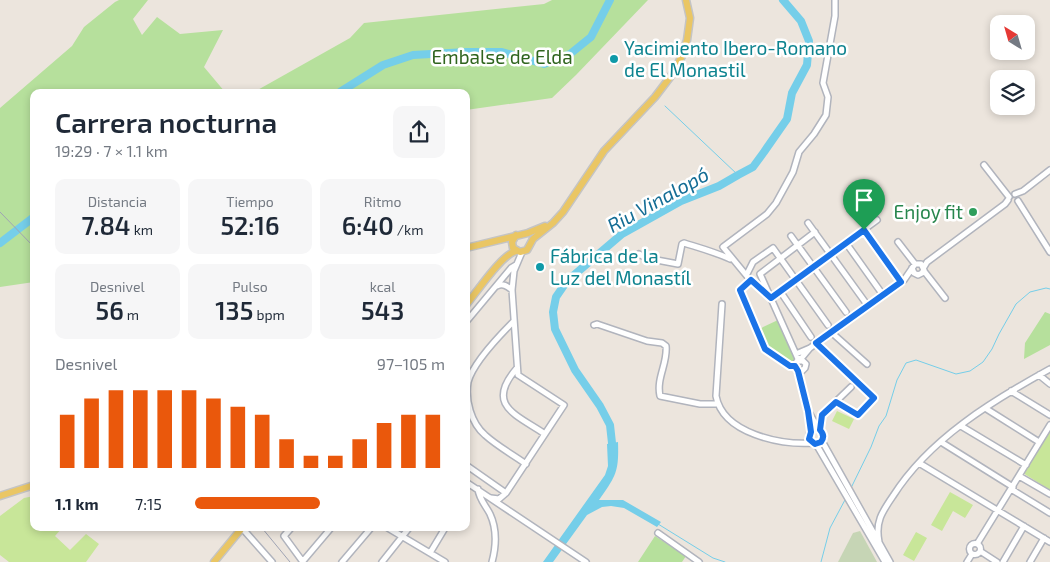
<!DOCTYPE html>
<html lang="es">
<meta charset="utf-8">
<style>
body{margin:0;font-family:"Exo 2",sans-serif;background:#f6f6f7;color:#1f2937;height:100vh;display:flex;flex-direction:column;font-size:19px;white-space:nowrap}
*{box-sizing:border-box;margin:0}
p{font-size:16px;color:#747a83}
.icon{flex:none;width:28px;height:28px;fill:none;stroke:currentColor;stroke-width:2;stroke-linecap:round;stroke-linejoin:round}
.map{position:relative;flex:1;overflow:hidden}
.details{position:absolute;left:30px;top:89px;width:440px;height:442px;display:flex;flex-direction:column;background:#fff;border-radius:10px;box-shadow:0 2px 8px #0003}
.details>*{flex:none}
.needle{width:32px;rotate:323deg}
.buttons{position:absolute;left:990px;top:15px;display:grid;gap:10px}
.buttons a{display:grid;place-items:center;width:45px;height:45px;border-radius:10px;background:#fff;box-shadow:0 2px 8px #0003;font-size:25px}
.pin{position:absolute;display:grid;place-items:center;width:42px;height:42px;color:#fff;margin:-51px -21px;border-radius:50% 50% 50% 0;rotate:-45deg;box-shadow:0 0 5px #0007}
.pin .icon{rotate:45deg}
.round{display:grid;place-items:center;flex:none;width:52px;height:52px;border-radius:10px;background:#f6f6f7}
.summary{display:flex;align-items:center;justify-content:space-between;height:85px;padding:0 25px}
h1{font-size:28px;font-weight:600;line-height:38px}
.stats{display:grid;grid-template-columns:repeat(3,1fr);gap:8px;height:85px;padding:5px 25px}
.stats div{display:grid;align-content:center;border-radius:10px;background:#f6f6f7;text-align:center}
.stats b{font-size:25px;font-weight:600}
.stats small{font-size:14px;font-weight:400}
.stats p{font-size:14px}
.chart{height:140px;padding:10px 25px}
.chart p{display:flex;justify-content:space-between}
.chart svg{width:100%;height:90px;margin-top:5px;stroke:#ea580c;stroke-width:6}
ul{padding:0 25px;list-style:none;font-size:16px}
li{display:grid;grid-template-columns:80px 60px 1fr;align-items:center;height:38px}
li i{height:12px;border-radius:6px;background:#ea580c}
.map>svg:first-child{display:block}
</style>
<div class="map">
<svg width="1050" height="562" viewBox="0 0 1050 562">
<rect width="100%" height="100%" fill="#ece5dd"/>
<path fill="#b6e09c" d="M119,0H148L133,19L142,35L157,17L180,34L223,30L204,67L225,92H34V282L0,287V108L72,46L84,27L115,2Z
M552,0H648L576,75L552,98L466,110V92H254L350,38L364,23L544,4Z
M1045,312L1050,314V345L1024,359L1025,343Z
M778,320L796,359L793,365L789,364L768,347L759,329Z
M655,536L686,556L682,562H638Z"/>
<path fill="#c6d5b5" d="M860,531L877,562H838L853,533Z"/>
<path fill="#c8e699" d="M837,411L854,419L849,429L832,421Z
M1050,430V490L1023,473Z
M950,492L973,505L965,518L953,511L942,531L931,525Z
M34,496V528H62L55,536L70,550L86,534L99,544L86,562H9L0,555V516L24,498Z
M916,532L927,538L914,561L903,555Z"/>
<path fill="#75cee9" d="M618,442C619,472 616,476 599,500H623L661,522L657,527L624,508L611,506L602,507L587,515L553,562H543L605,475L608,466L607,444Z"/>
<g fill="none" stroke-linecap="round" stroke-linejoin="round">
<path stroke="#75cee9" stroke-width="1" d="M665,106L738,175
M851,488L871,447L879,426L886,416L897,380L906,363L916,360L956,374L970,371L983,362L992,349L999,334L1016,304L1030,292L1046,288L1050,289
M658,524L713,558L725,562
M821,562L830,528L846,498"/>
<path stroke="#75cee9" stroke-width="8" d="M340,92L383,65L413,55L467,52H502L544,64L570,54L591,37L610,0
M0,243L34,217
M613,452L610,425L600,406L575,370L555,329L553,312L556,297L567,281L622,234L681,201L719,186L738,175L753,167L764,152L787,119L792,93L807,65L809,41L801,21L783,0"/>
<defs>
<path id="minor" d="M984,165L1009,197
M1015,194L1023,191L1050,170
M1018,201L1050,252
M808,223L868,306
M864,230L901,282
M791,236L846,312
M898,242L915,264
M846,243L883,295
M639,254L646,258L678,264L682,244L684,243C700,248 715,252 730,259
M924,267L927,262L1005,204L1008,200
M924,271L945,298
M747,274L753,262L773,248L828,325
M751,281L740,290L765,349L789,366H795
M497,286C503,283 507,286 512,290
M780,291L811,337
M770,296L751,281L723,247L767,214L776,203L793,172L799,152L814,134L826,115L828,97L823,83L835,16V0
M771,298L877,220
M722,304L716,396C723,434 781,445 813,443
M514,321C500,335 473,363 468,382C465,400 471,423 485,435C497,446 512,454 526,464
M466,322L511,268L516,265
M594,325L597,324L647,341L662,343L666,346C668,363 656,378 660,396L700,404H717
M831,332L867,364
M816,343L874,398L858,415L836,403
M796,354L810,348
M800,360L810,348L904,280L915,264H921L924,270L922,273L918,275L914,273L912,268
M799,361L760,274L815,232
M517,368C485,405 515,414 545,434
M798,371H802L805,368L806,364L803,361H797L795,366C804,387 807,409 811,432
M1039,375L1050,384
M1011,391L1050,415
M985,408L1039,442
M810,414L818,429
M961,426L1026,465
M809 436a7 7 0 1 1 14 0a7 7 0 1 1-14 0Z
M820,430L822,415L851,387
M822,441L890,562
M941,442L1013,487
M816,444L885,562
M919,463L1050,542
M466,465L506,493
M1019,476L1050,494
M466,482L586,562
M478,489C479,499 486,506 490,514C497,529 496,547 492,562
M1011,489L1050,513
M491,498L499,499L506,493L564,405L518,375L512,290L514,271L522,252
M242,528L272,562
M291,528L284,536L303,562
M388,528L445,562
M658,533L699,562
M879,542C875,522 882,512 893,496C929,439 992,401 1050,369
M969.5 549a5.5 5.5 0 1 1 11 0a5.5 5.5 0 1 1-11 0Z
M977,544L1050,425
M980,551L997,562
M430,553L445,528
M303,561L331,528
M342,562L371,528
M382,562L409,528
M967,562L972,554
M1003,562L1024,526
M1030,562L1044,538"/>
<path id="major" d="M516,235L512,242L513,248L520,252L527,250L533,239L553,223L563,212L604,151L655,97L671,76L682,56L687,40L690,18L686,0
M466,248L528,233L545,226
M466,305C477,292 501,255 516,251
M0,496L34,485
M214,562L242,528"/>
</defs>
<use href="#minor" stroke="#b1b4bd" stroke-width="8"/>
<use href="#major" stroke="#c4c4c4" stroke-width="9"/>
<use href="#minor" stroke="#fff" stroke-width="5"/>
<use href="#major" stroke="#eac664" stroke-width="6"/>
<path stroke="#a0a4b4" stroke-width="1" d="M0,212L34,247
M262,528L290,562"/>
</g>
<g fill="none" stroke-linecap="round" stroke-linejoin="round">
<defs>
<path id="route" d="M864,230L901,282L816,343L874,398L858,415L836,402L822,415L820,430C824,434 824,438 821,442L815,444L809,439L811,432L808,411L798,371L795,366H790L765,349L740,290L751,280L771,298Z"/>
</defs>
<use href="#route" stroke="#fff" stroke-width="10"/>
<use href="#route" stroke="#1a73e8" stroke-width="6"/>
</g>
<g fill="#0f9aa8" stroke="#fff" stroke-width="2">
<circle cx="614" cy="59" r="5"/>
<circle cx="540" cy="267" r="5"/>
</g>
<circle fill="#2e9e5b" stroke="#fff" stroke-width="2" cx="973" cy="212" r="5"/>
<g text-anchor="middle" stroke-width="5" stroke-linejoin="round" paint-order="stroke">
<g font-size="19" fill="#0d838f" stroke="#fff" text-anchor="start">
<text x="624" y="55">Yacimiento Ibero-Romano<tspan x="624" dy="22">de El Monastil</tspan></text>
<text x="550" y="263">Fábrica de la<tspan x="550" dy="22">Luz del Monastíl</tspan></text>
</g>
<g font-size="19" fill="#2f641e" stroke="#fff">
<text x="502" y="64">Embalse de Elda</text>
</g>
<g font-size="19" fill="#27864d" stroke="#fff" text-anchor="end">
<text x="963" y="219">Enjoy fit</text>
</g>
<g font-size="20" font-style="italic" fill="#146d95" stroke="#fff">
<text transform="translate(658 200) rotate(-29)" y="7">Riu Vinalopó</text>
</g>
</g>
</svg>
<div class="buttons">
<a><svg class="needle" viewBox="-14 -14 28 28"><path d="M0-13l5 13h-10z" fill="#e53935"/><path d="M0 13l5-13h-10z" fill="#747a83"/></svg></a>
<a><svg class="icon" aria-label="layers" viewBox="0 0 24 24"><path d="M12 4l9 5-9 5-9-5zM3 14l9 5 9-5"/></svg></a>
</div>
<div class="pin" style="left:864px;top:230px;background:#1e9e55"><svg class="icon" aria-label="arrive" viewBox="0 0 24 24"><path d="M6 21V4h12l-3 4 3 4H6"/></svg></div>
<section class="details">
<div class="summary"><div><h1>Carrera nocturna</h1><p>19:29 · 7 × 1.1 km</p></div><a class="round"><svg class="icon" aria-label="share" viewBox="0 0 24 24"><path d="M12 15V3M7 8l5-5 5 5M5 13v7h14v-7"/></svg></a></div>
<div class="stats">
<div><p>Distancia</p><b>7.84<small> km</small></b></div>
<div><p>Tiempo</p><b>52:16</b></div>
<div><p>Ritmo</p><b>6:40<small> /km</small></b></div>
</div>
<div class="stats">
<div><p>Desnivel</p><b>56<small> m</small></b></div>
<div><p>Pulso</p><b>135<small> bpm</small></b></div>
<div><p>kcal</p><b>543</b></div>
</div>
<div class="chart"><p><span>Desnivel</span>97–105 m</p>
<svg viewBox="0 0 160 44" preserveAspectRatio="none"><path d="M5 44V18M15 44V10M25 44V6M35 44V6M45 44V6M55 44V6M65 44V10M75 44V14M85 44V18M95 44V30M105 44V38M115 44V38M125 44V30M135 44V22M145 44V18M155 44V18"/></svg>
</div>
<ul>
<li><b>1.1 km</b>7:15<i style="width:50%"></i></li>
</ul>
</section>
</div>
